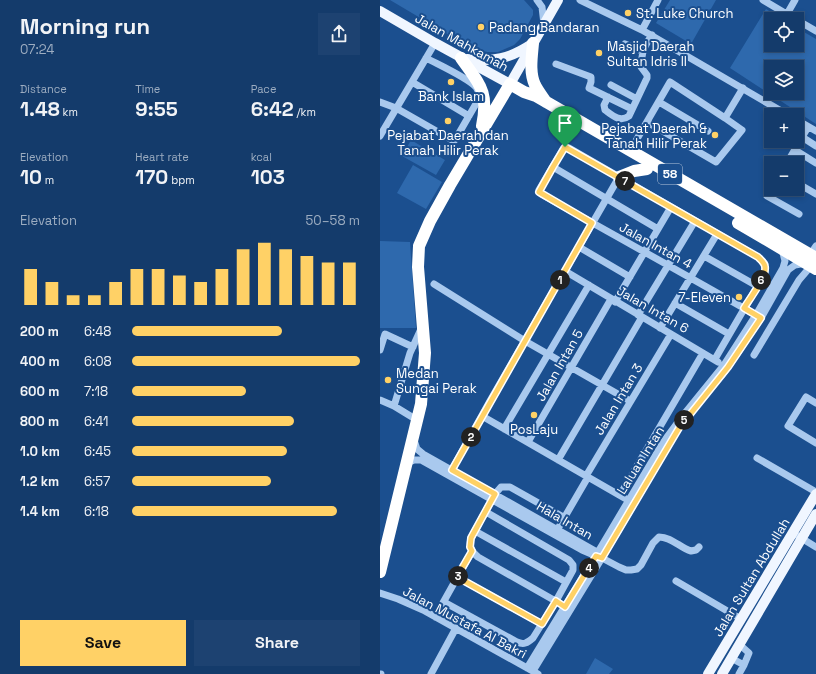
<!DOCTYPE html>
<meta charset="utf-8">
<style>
body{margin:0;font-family:"Space Grotesk",sans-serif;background:#1d4271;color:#f1f3f6;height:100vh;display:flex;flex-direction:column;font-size:15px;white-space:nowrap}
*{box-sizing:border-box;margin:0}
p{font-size:13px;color:#9dadc1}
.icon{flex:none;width:22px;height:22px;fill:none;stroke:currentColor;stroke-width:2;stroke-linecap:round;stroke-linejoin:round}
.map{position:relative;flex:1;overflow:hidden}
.side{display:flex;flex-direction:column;background:#143b6b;width:380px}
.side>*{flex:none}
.buttons{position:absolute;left:384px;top:12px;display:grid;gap:8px}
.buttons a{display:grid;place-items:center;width:40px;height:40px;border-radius:0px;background:#143b6b;box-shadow:0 2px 6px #0003,0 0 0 1px #33557e;font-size:20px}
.pin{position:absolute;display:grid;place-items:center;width:34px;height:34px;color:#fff;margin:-41px -17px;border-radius:50% 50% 50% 0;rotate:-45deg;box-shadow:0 0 4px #0007}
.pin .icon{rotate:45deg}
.km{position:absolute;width:20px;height:20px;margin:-10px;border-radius:50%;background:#222;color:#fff;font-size:11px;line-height:20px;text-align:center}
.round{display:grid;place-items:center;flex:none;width:42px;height:42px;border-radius:0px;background:#1d4271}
.overview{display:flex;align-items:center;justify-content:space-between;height:68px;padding:0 20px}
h1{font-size:22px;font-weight:800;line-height:30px}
.metrics{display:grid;grid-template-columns:repeat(3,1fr);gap:6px;height:68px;padding:4px 20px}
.metrics div{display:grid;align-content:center}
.metrics b{font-size:20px;font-weight:800}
.metrics small{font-size:11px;font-weight:400}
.metrics p{font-size:11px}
.chart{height:112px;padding:8px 20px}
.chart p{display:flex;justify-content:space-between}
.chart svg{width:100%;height:72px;margin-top:4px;stroke:#ffd166;stroke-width:6}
.primary-button{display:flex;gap:8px;margin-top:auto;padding:8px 20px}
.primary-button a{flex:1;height:46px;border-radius:0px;background:#ffd166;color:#111;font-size:16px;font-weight:800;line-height:46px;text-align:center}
.primary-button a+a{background:#1d4271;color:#f1f3f6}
ul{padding:0 20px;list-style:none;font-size:13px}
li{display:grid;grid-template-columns:64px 48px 1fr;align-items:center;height:30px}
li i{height:10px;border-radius:5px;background:#ffd166}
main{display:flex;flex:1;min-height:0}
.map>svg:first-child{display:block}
</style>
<main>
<section class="side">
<div class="overview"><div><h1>Morning run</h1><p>07:24</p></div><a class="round"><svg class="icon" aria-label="share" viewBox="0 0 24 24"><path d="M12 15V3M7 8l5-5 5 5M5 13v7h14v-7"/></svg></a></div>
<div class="metrics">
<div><p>Distance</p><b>1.48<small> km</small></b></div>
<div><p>Time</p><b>9:55</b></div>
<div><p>Pace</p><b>6:42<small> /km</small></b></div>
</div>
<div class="metrics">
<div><p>Elevation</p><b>10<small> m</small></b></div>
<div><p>Heart rate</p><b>170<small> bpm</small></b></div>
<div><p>kcal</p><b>103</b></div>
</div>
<div class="chart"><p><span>Elevation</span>50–58 m</p>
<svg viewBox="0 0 160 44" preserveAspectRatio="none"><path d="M5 44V22M15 44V30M25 44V38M35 44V38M45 44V30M55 44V22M65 44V22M75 44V26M85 44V30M95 44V22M105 44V10M115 44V6M125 44V10M135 44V14M145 44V18M155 44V18"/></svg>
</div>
<ul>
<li><b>200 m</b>6:48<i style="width:66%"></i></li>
<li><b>400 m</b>6:08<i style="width:100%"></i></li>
<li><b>600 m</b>7:18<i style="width:50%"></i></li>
<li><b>800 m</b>6:41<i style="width:71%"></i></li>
<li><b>1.0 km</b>6:45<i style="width:68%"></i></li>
<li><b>1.2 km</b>6:57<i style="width:61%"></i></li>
<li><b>1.4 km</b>6:18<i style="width:90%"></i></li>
</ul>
<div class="primary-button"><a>Save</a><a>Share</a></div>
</section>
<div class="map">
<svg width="436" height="674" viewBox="0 0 436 674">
<rect width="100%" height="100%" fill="#1b4f8f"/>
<path fill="#2e69ad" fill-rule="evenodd" d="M10,0H144L153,10V15L140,39L134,45L118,52H106L96,51Z
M290,0H336L311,44L276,23Z
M386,9L402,19H391V45H417V28L436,39V124L350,68ZM391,67H417V93H391Z
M31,140L65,160L56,175L22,156Z
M33,165L62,182L46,209L17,193Z
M0,241L30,242L36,328H0Z
M215,658L233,669L229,674H206Z"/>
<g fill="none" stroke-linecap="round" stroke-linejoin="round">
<path stroke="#a9c9ee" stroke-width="7" d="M157,0L162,7L164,24
M200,0L262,30L408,115
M383,0L415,19
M407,14L415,0
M417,20L436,31
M262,30L278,0
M245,44L262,51
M176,64L211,77V82L209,88L252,109
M32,82L89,116
M231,85L257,99
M228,97L224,105L225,110C232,115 240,123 249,116L267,78V75L261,67C262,52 263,48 272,35
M0,102L16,108L72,140H75L97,102C99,97 100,92 96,87C86,77 59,65 46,58
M279,102L328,131
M417,120L436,131
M267,122L336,162L362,130L345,118
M0,136L55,43
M422,137L436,146
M415,150L436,163
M250,151L290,82L345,118L363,88
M407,163L428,127
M173,167L278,229
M417,183L436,194
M392,189L387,196L419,214
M199,247L250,277
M430,255L436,246
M324,256L377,286
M185,271L338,362
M54,284L145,341L250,401
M235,302L291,207
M295,303L349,334
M258,315L315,221
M280,328L337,234
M0,350L5,334L33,347
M374,355L419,280L431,266
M335,359L385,273V264L378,257L189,148L185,147L183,149L159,190L161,194C234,235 308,276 381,318
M342,375L348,367L381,318L408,270L415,265L426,263
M0,400L14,406
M436,403L426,397L408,426L436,443
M102,416L253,503
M32,417L14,406L30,353L41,329
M124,429L209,285
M34,440L37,449L43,454L217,552
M148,442L231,299
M377,458L436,492
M178,460L262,317
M27,463L34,460H41L202,550L216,556L222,558L239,567L246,570H251L257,569L261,565L273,543L279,537C292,537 300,548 311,551L316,550L319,547
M69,475L110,401L239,177
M206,476L291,334
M240,495L323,353
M95,531L186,582
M176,532L208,477
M418,536L436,547
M77,577L162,624
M296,581L361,619
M0,593L18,599L43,610L158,674
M64,602L137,642C144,645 147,643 153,638L176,601L193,570V565L189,560L106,512
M179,603L98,557C91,551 89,547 91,538L115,494L121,487H130L185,518
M55,617L92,551
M359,644L369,653L364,665
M351,658L364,665L359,674
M147,668L218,552L284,441L301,418L344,365L376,315L403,268L405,261L402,249
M153,671L222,558L298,429
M0,674H1
M51,674L76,628"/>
<path stroke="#f0f6ff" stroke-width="10" d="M0,11L55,43L130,84L178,0
M87,59C114,62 129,59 152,44
M328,674L436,494
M342,674L436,514"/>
<path stroke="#fff" stroke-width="12" d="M153,43C152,56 149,72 155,85C158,91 162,96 166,102
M81,58C100,85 109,91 102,126
M239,177L254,171L267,169
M358,223L436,269
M0,572L41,404L45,353L38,267L39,246L50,221L70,185L130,84L144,92L156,96L436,258"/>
</g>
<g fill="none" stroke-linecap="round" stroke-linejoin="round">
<defs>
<path id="route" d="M185,147L378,257C381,260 385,263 385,267C387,276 369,300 364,308L381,318L348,367L299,428L222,558L216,556L185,607L176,601L162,624L77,577L92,551L90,547L91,538L115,494L72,470L212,223L159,192L173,167Z"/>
</defs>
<use href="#route" stroke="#fff" stroke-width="8"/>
<use href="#route" stroke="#ffd166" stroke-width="5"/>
</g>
<g fill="#ffd166" stroke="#1b4f8f" stroke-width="1.5">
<circle cx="248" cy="13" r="4"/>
<circle cx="101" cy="27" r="4"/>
<circle cx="219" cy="53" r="4"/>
<circle cx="71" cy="82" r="4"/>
<circle cx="68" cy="121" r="4"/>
<circle cx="335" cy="135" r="4"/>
<circle cx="359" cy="297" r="4"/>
<circle cx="8" cy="380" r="4"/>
<circle cx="154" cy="415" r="4"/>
</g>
<g text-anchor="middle" stroke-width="4" stroke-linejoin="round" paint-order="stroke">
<rect fill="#1b4f8f" stroke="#bbcadd" stroke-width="1" x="278" y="164" width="24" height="20" rx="3"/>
<g font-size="12" font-weight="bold" fill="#fff">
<text x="290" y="178">58</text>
</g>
<g font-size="13" fill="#fff" stroke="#1b4f8f" text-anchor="start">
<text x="256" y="18">St. Luke Church</text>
<text x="109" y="32">Padang Bandaran</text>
<text x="227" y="51">Masjid Daerah<tspan x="227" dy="15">Sultan Idris II</tspan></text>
<text x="71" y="101" text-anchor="middle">Bank Islam</text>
<text x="327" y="133" text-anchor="end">Pejabat Daerah &amp;<tspan x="327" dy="15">Tanah Hilir Perak</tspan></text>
<text x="68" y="140" text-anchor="middle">Pejabat Daerah dan<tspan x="68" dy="15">Tanah Hilir Perak</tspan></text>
<text x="351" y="302" text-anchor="end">7-Eleven</text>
<text x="16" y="378">Medan<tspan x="16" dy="15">Sungai Perak</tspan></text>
<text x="154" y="434" text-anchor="middle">PosLaju</text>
</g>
<g font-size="13" fill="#fff" stroke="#1b4f8f">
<text transform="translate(82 42) rotate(29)" y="5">Jalan Mahkamah</text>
<text transform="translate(276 245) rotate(29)" y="5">Jalan Intan 4</text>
<text transform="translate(273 309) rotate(30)" y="5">Jalan Intan 6</text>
<text transform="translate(179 365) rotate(-60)" y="5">Jalan Intan 5</text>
<text transform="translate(238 399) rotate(-59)" y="5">Jalan Intan 3</text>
<text transform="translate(260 460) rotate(-58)" y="5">Laluan Intan</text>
<text transform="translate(185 520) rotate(30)" y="5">Hala Intan</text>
<text transform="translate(371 577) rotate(-59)" y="5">Jalan Sultan Abdullah</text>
<text transform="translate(85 622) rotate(28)" y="5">Jalan Mustafa Al Bakri</text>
</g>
</g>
</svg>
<div class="buttons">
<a><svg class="icon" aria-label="locate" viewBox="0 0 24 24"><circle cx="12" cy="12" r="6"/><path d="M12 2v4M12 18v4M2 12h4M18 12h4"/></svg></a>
<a><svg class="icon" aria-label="layers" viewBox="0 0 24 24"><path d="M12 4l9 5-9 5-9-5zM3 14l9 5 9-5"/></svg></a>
<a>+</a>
<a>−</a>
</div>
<div class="pin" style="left:185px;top:147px;background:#1e9e55"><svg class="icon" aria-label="arrive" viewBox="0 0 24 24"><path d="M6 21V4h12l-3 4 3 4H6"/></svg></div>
<b class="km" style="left:180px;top:280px">1</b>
<b class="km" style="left:91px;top:437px">2</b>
<b class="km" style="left:78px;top:576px">3</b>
<b class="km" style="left:209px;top:568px">4</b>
<b class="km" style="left:304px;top:420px">5</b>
<b class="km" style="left:381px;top:280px">6</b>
<b class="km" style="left:245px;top:181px">7</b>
</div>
</main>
